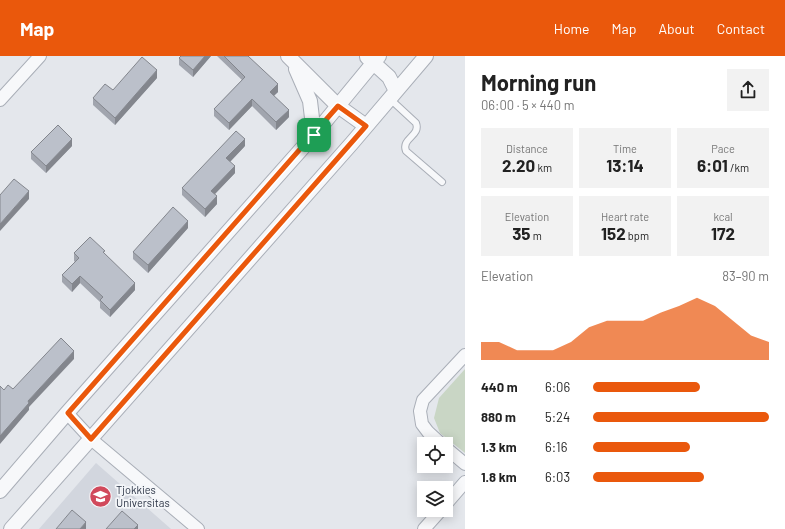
<!DOCTYPE html>
<meta charset="utf-8">
<style>
body{margin:0;font-family:Barlow,sans-serif;background:#f2f2f2;color:#222;height:100vh;display:flex;flex-direction:column;font-size:15px;white-space:nowrap}
*{box-sizing:border-box;margin:0}
p{font-size:13px;color:#767676}
.icon{flex:none;width:22px;height:22px;fill:none;stroke:currentColor;stroke-width:2;stroke-linecap:round;stroke-linejoin:round}
.map{position:relative;flex:1;overflow:hidden}
.panel{display:flex;flex-direction:column;background:#fff;width:320px}
.panel>*{flex:none}
.controls{position:absolute;left:417px;top:381px;display:grid;gap:8px}
.controls a{display:grid;place-items:center;width:36px;height:36px;border-radius:0px;background:#fff;box-shadow:0 2px 10px #0003;font-size:20px}
.pin{position:absolute;display:grid;place-items:center;width:34px;height:34px;color:#fff;margin:-17px;border-radius:8px;box-shadow:0 2px 6px #0006}
.round{display:grid;place-items:center;flex:none;width:42px;height:42px;border-radius:0px;background:#f2f2f2}
.head{display:flex;align-items:center;justify-content:space-between;height:68px;padding:0 16px}
h1{font-size:22px;font-weight:700;line-height:30px}
.figures{display:grid;grid-template-columns:repeat(3,1fr);gap:6px;height:68px;padding:4px 16px}
.figures div{display:grid;align-content:center;border-radius:0px;background:#f2f2f2;text-align:center}
.figures b{font-size:17px;font-weight:700}
.figures small{font-size:11px;font-weight:400}
.figures p{font-size:11px}
.chart{height:112px;padding:8px 16px}
.chart p{display:flex;justify-content:space-between}
.chart svg{width:100%;height:72px;margin-top:4px;fill:#ea580c;opacity:.7}
ul{padding:0 16px;list-style:none;font-size:13px}
li{display:grid;grid-template-columns:64px 48px 1fr;align-items:center;height:30px}
li i{height:10px;border-radius:5px;background:#ea580c}
header{display:flex;align-items:center;gap:24px;box-sizing:border-box;height:56px;padding:0 20px;background:#ea580c;color:#fff}
header strong{font-size:19px}
nav{display:flex;gap:22px;margin-inline-start:auto;font-size:14px}
main{display:flex;flex:1;min-height:0}
.map>svg:first-child{display:block}
</style>
<header>
<strong>Map</strong>
<nav><a>Home</a><a>Map</a><a>About</a><a>Contact</a></nav>
</header>
<main>
<div class="map">
<svg width="465" height="473" viewBox="0 0 465 473">
<rect width="100%" height="100%" fill="#e4e7ec"/>
<path fill="#d2d6de" d="M96,407L171,473H39Z"/>
<path fill="#c9d6c5" d="M465,313V397L440,377L434,362L439,342Z"/>
<g fill="none" stroke-linecap="round" stroke-linejoin="round">
<defs>
<path id="service" d="M389,42L416,67C421,80 401,82 406,95L442,126"/>
<path id="minor" d="M0,44L40,0
M67,357L91,383L198,473
M441,388L428,376L422,368L420,355L423,344L465,299
M446,392L465,408
M446,448L465,426
M424,473L441,454"/>
<path id="tertiary" d="M288,0L338,50L366,70
M367,1L389,21L396,35
M296,13L310,45L314,79
M0,435L67,357L314,79L379,0
M11,473L352,87L426,0"/>
</defs>
<use href="#service" stroke="#a9aeb7" stroke-width="8"/>
<use href="#minor" stroke="#a9aeb7" stroke-width="14"/>
<use href="#tertiary" stroke="#a9aeb7" stroke-width="16"/>
<use href="#service" stroke="#f7f8fa" stroke-width="6"/>
<use href="#minor" stroke="#f7f8fa" stroke-width="12"/>
<use href="#tertiary" stroke="#f7f8fa" stroke-width="14"/>
</g>
<path fill="#a1a5ae" d="M181,0H211L193,21L179,9V2Z
M217,0H248L278,36L274,40L289,61L276,74L252,50L229,74L214,60V53L242,24Z
M157,22L115,69L93,49V42L113,34Z
M72,90L46,117L31,103V96Z
M245,90L230,106L235,117L215,138L217,148L205,161L182,139V132Z
M188,172L148,217L133,203V196Z
M74,197L105,198L135,234L110,261L100,252V246L80,227L72,236L62,226V219L75,206L74,205Z"/>
<path fill="#83868d" d="M205,0H211L193,21V14Z
M157,14V22L115,69V62Z
M278,28V36L270,43V36Z
M252,43V50L229,74V67Z
M289,54V61L276,74V66Z
M72,83V90L46,117V110Z
M245,83V90L226,110V102Z
M235,110V117L211,142V135Z
M29,135V143L0,175V168Z
M217,140V148L205,161V153Z
M188,165V172L148,217V209Z
M80,220V227L72,236V228Z
M135,227V234L110,261V254Z
M74,295V303L29,351V354L0,388V380L28,345Z
M86,466V473H80Z
M138,469V473H134Z"/>
<path fill="#bbc0ca" stroke="#83868d" d="M181,0H205L193,14L179,2Z
M224,0H248L278,28L270,36L289,54L276,66L252,43L229,67L214,53L245,21Z
M142,1L157,14L115,62L93,42L105,28L113,34Z
M58,69L72,83L46,110L31,96Z
M236,75L245,83L226,102L235,110L211,135L217,140L205,153L182,132Z
M14,123L29,135L0,168V139Z
M173,151L188,165L148,209L133,196Z
M90,181L105,195L103,196L135,227L110,254L100,244L103,241L80,220L72,228L62,219L79,202L74,197Z
M61,282L74,295L28,345L29,347L0,380V330L4,334L8,329L13,333Z
M72,454L86,466L80,473H56Z
M122,455L138,469L134,473H106Z"/>
<g fill="none" stroke-linecap="round" stroke-linejoin="round">
<defs>
<path id="route" d="M338,50L366,70L91,383L68,357Z"/>
</defs>
<use href="#route" stroke="#fff" stroke-width="8"/>
<use href="#route" stroke="#ea580c" stroke-width="5"/>
</g>
<defs>
<symbol id="school-disc" viewBox="-11 -11 22 22"><circle r="9.5" fill="#d1495b" stroke="#f4f6f9"/><path d="M0-5L7-2L0 1L-7-2ZM-4 1L0 2.5L4 1V4Q0 6-4 4Z" fill="#fff"/></symbol>
</defs>
<g fill-rule="evenodd">
<use href="#school-disc" x="88" y="428" width="25" height="25"/>
</g>
<g text-anchor="middle" stroke-width="3.5" stroke-linejoin="round" paint-order="stroke">
<g font-size="11" fill="#2b3445" stroke="#f4f6f9" text-anchor="start">
<text x="116" y="438">Tjokkies<tspan x="116" dy="13">Universitas</tspan></text>
</g>
</g>
</svg>
<div class="controls">
<a><svg class="icon" aria-label="locate" viewBox="0 0 24 24"><circle cx="12" cy="12" r="6"/><path d="M12 2v4M12 18v4M2 12h4M18 12h4"/></svg></a>
<a><svg class="icon" aria-label="layers" viewBox="0 0 24 24"><path d="M12 4l9 5-9 5-9-5zM3 14l9 5 9-5"/></svg></a>
</div>
<div class="pin" style="left:314px;top:79px;background:#1e9e55"><svg class="icon" aria-label="arrive" viewBox="0 0 24 24"><path d="M6 21V4h12l-3 4 3 4H6"/></svg></div>
</div>
<section class="panel">
<div class="head"><div><h1>Morning run</h1><p>06:00 · 5 × 440 m</p></div><a class="round"><svg class="icon" aria-label="share" viewBox="0 0 24 24"><path d="M12 15V3M7 8l5-5 5 5M5 13v7h14v-7"/></svg></a></div>
<div class="figures">
<div><p>Distance</p><b>2.20<small> km</small></b></div>
<div><p>Time</p><b>13:14</b></div>
<div><p>Pace</p><b>6:01<small> /km</small></b></div>
</div>
<div class="figures">
<div><p>Elevation</p><b>35<small> m</small></b></div>
<div><p>Heart rate</p><b>152<small> bpm</small></b></div>
<div><p>kcal</p><b>172</b></div>
</div>
<div class="chart"><p><span>Elevation</span>83–90 m</p>
<svg viewBox="0 0 160 44" preserveAspectRatio="none"><path d="M0 44V33L10 33L20 38L30 38L40 38L50 33L60 24L70 20L80 20L90 20L100 15L110 11L120 6L130 11L140 20L150 29L160 33V44z"/></svg>
</div>
<ul>
<li><b>440 m</b>6:06<i style="width:61%"></i></li>
<li><b>880 m</b>5:24<i style="width:100%"></i></li>
<li><b>1.3 km</b>6:16<i style="width:55%"></i></li>
<li><b>1.8 km</b>6:03<i style="width:63%"></i></li>
</ul>
</section>
</main>
